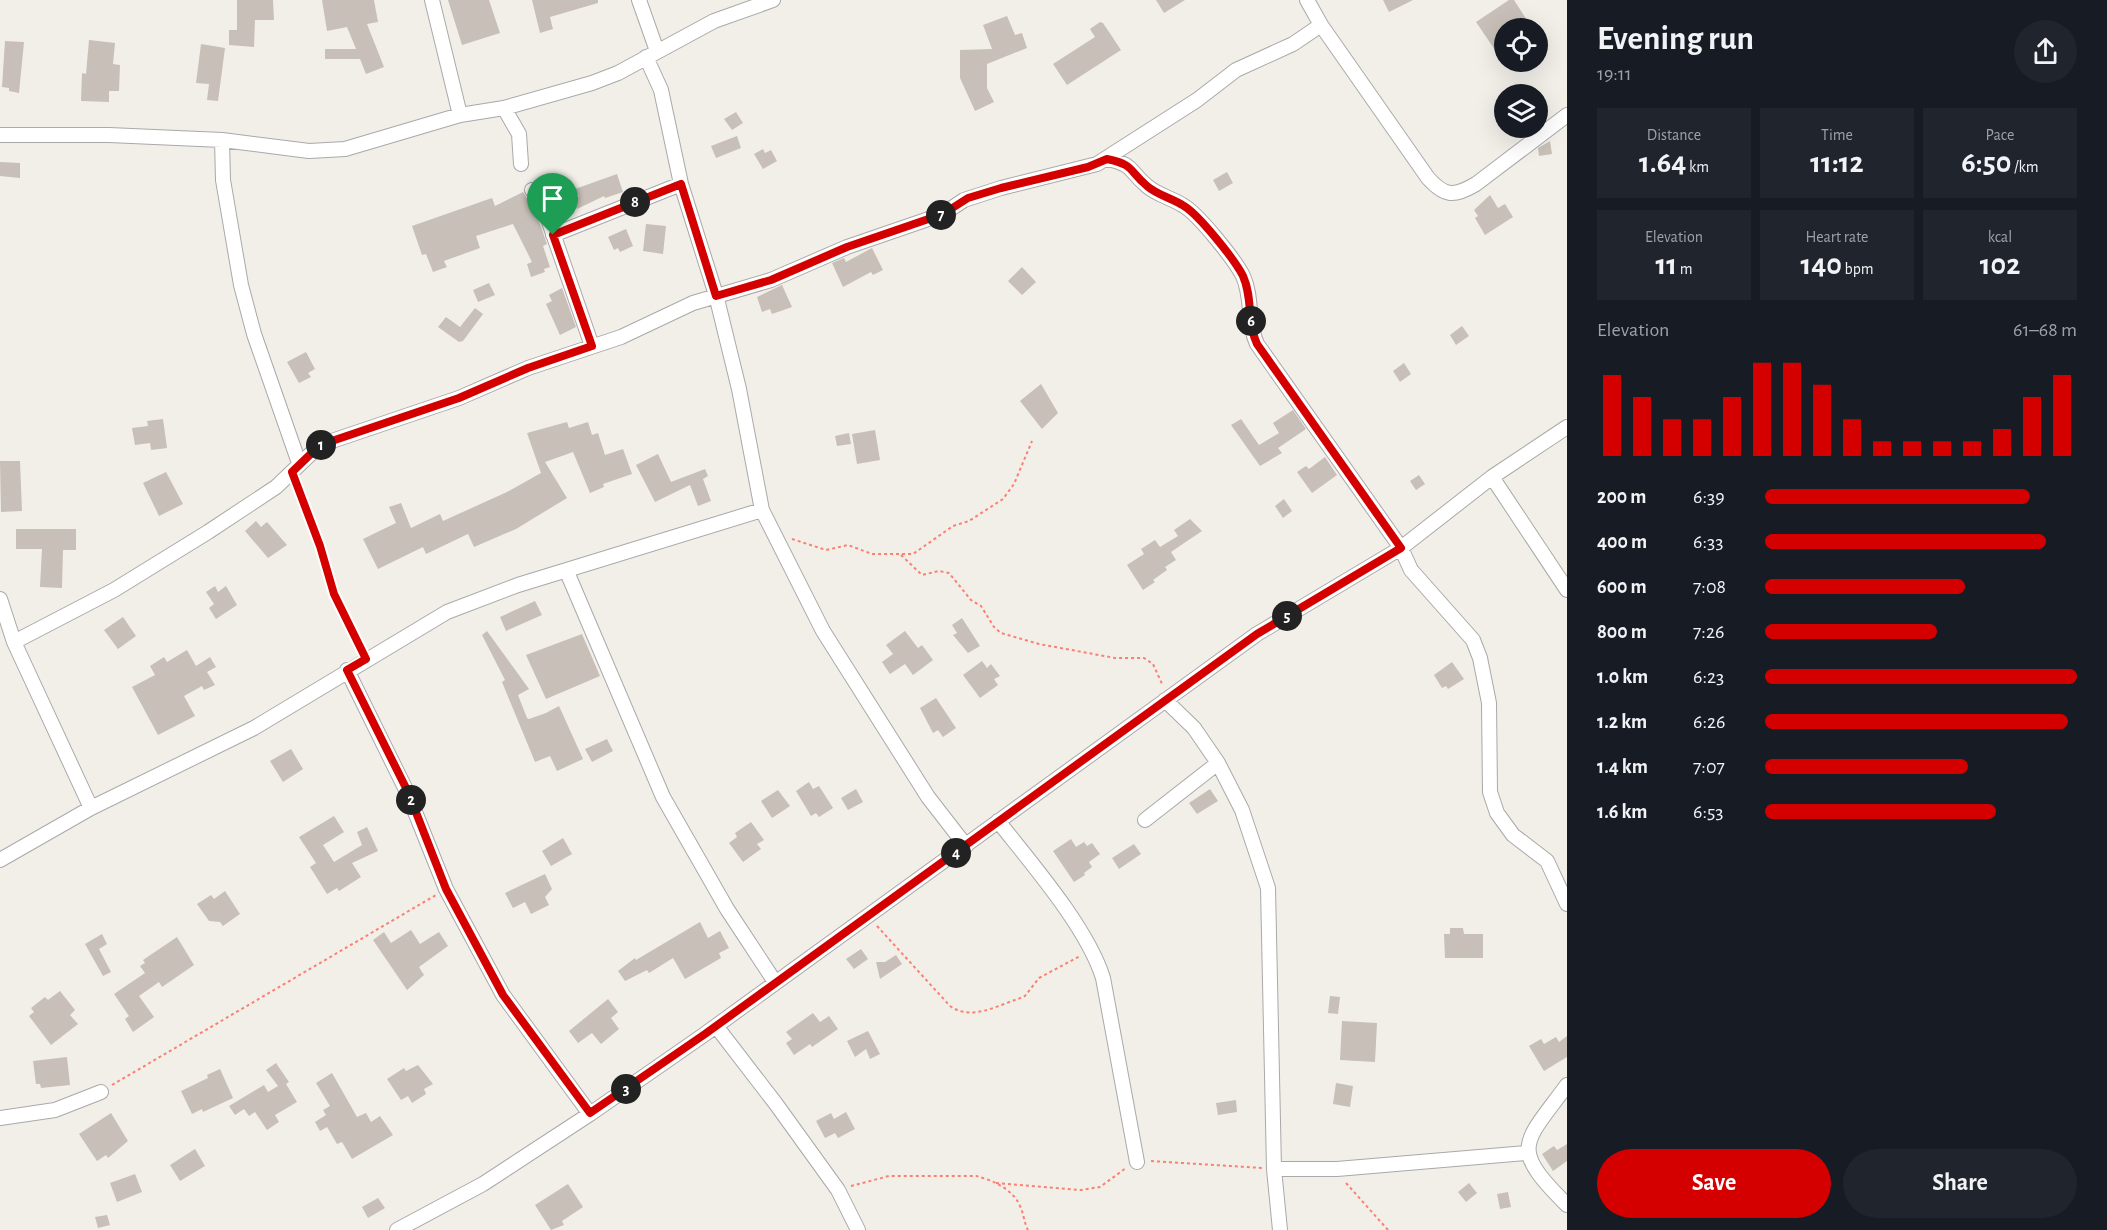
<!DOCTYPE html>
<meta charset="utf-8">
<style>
body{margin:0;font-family:"Alegreya Sans",sans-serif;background:#20242c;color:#f1f3f6;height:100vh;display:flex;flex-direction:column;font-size:22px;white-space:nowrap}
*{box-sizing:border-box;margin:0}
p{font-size:20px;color:#9ea1a6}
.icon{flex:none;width:33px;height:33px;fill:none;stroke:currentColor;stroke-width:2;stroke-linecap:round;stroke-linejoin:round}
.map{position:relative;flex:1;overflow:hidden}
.drawer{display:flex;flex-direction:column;background:#171b24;width:540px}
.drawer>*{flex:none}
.controls{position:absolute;left:1494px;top:18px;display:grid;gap:12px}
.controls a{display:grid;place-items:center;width:54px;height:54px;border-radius:50%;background:#171b24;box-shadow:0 6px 24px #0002;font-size:30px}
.pin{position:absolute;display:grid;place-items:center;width:51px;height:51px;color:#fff;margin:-62px -26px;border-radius:50% 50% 50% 0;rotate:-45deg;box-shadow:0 0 6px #0007}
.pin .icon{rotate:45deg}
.km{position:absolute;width:30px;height:30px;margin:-15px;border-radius:50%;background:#222;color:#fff;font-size:16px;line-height:30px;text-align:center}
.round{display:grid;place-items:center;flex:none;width:63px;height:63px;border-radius:32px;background:#20242c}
.overview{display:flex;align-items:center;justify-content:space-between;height:102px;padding:0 30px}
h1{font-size:33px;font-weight:700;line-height:45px}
.figures{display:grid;grid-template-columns:repeat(3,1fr);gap:9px;height:102px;padding:6px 30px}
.figures div{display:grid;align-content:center;border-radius:0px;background:#20242c;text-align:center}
.figures b{font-size:30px;font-weight:700}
.figures small{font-size:16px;font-weight:400}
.figures p{font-size:16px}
.chart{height:168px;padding:12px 30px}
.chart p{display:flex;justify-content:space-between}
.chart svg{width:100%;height:108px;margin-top:6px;stroke:#d40000;stroke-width:6}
.primary-button{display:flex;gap:12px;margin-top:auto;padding:12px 30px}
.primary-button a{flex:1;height:69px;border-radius:36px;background:#d40000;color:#fff;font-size:24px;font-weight:700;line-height:69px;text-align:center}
.primary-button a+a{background:#20242c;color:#f1f3f6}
ul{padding:0 30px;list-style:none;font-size:20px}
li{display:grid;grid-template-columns:96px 72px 1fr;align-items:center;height:45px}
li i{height:15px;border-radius:8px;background:#d40000}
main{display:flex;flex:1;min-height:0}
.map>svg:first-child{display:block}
</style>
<main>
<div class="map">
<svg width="1567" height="1230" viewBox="0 0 1567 1230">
<rect width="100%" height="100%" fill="#f2efe9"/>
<path fill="#c7bfb8" d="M237,0H273L274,20H255L254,47L229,45V30H237Z
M322,0H374L378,22L367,24L384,67L366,74L360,59H325V49H356L347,27L327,31Z
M448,0H489L500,33L462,45Z
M532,0H598V3L550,17L553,29L540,33Z
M1156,0H1185L1164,13Z
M1383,0H1413L1389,12Z
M1509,0H1514L1532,28H1504V48L1497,53L1476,22Z
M1007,16L1015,35L1022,33L1027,48L987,64V88L994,102L975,111L960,78V50L992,49L983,25Z
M1100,22L1103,23L1121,50L1067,85L1053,64L1095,37L1090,29Z
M89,40L115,43L113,64L120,65L119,91H109V102L81,101L82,73L86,74Z
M5,41L24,42L19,93L9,91V88L2,87Z
M201,44L225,48L218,101L207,100L209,84L196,83Z
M736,112L743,123L732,130L724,119Z
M737,136L741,148L716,158L711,146Z
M1550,141L1552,154L1539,156L1538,148Z
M763,149L765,153L771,150L777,161L763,169L754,154Z
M0,162L20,163V178L0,176Z
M1227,172L1233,183L1219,191L1213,180Z
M617,174L623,192L605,198L604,196L577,209L572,200L579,196L575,189Z
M523,192L536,213L547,244L543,246L550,267L544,269L545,272L531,277L527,264L532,262L513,224L476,236L480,248L444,261L447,267L433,272L426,254L422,255L412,226L492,198L495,206Z
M1490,195L1498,208L1505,204L1513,217L1485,235L1475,218L1478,216L1474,210Z
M646,224L666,226L663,254L643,251Z
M626,229L633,246L620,252L618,248L614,250L608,237Z
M872,248L883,270L873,275L871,272L843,287L832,263L844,258L846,262Z
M1022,267L1036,282L1022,295L1008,281Z
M489,283L495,295L478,302L473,290Z
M782,285L792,307L772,314L770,309L762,312L757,297Z
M562,288L576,327L560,335L546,304L552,301L549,295Z
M475,308L483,314L463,341L459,342L438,327L446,317L460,327Z
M1462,326L1469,336L1456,345L1450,335Z
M306,352L315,369L308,373L311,377L299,383L287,362Z
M1404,363L1411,374L1400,382L1393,371Z
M1041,384L1058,413L1042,429L1020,401Z
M1293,410L1306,429L1278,448L1282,453L1260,466L1231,425L1241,419L1259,445L1279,433L1273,423Z
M163,419L167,448L151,450L150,443L135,445L132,428L148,426L147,421Z
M567,422L569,428L588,422L592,435L598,433L605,455L623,449L632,474L603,484L604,487L590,493L573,452L545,462L567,498L516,529L474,547L468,534L426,554L423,547L378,569L363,539L396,523L389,507L401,503L411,528L440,514L443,521L507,492L541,473L527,433Z
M875,430L880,460L857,464L852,434Z
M849,433L851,444L837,446L835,436Z
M658,454L671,482L705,469L708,476L703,479L711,501L698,506L690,485L655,502L636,465Z
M1325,457L1337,475L1312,493L1297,472L1306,466L1309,469Z
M0,461H20L22,511L1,512Z
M166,472L183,504L159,516L143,483Z
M1419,475L1425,484L1416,490L1410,481Z
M1284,499L1292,511L1283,518L1275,506Z
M1190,519L1202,531L1171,552L1176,560L1165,567L1167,570L1153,580L1155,582L1143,590L1127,565L1144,554L1141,549L1155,540L1160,547L1178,536L1174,530Z
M256,521L261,527L267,522L287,545L268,558L245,531Z
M16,529H76V550H63L62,588L40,587L42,549H16Z
M215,586L218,592L226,586L237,605L216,619L209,608L214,604L206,592Z
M535,601L542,615L506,631L500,617Z
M123,617L136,636L118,649L104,630Z
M962,618L980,646L968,653L953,635L957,633L952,625Z
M487,631L529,689L518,695L527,718L529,719L546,713L559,706L583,759L557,771L550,756L535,762L502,682L505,680L482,635Z
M905,631L918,648L922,645L933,660L913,675L905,664L890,674L882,662L893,654L886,645Z
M582,634L600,676L546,699L526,655Z
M187,650L196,666L210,657L216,667L207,672L215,685L204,690L202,686L184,696L195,716L158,735L132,687L155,675L150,666L164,657L167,662Z
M982,661L987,668L991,664L1000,676L994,679L998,685L980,698L963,675Z
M1452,662L1464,679L1448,689L1446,686L1442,688L1434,675Z
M936,698L956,728L943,737L938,730L933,733L920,708Z
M607,739L613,751L592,762L585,749Z
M291,749L303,769L283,782L270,761Z
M809,782L813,789L819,786L833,808L819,817L816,813L811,816L796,791Z
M856,789L863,802L848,810L841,798Z
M1210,789L1218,801L1197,814L1189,803Z
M778,790L790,806L772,818L761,801Z
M334,816L344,832L323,845L334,862L362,845L357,832L367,827L378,851L352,863L361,877L339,891L337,888L327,894L310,867L316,863L299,837Z
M751,822L764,840L757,844L761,849L743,862L729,843L737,837L735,833Z
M563,838L572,854L551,866L542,851Z
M1071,839L1076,847L1084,842L1087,846L1092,843L1100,854L1089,862L1092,867L1084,873L1085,875L1074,882L1053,851Z
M1134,844L1141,854L1119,869L1112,858Z
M545,874L552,889L545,897L549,905L531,914L525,902L513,908L505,893Z
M225,891L240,914L223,926L220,922L209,921L197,904L211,895L214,899Z
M700,922L708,938L720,931L729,948L719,953L721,958L685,979L673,958L649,973L647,970L625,981L618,971L635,958L636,960Z
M1450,928H1463L1464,934H1483V958H1445L1444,934H1450Z
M411,930L420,944L439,932L448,946L419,967L424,975L407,990L373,940L384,932L391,943Z
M102,934L107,944L99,949L111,972L103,976L85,944Z
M177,937L194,965L162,987L159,982L139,996L154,1017L133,1032L125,1019L129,1016L114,994L145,973L140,966L145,963L143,960Z
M861,949L868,959L854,969L846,959Z
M896,955L902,964L880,979L876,962H885Z
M60,991L75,1010L70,1015L78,1024L51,1045L29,1016L34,1012L31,1008L45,997L48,1000Z
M1330,996L1340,997L1338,1014L1328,1013Z
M608,999L618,1012L611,1018L619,1029L601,1044L592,1033L578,1043L569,1031Z
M813,1013L820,1022L829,1016L838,1029L812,1047L810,1044L794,1055L786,1043L792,1039L786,1032Z
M1342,1021L1377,1023L1375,1062L1340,1060Z
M868,1031L880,1054L870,1059L866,1049L855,1057L847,1041Z
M1567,1036V1057L1544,1071L1529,1046L1541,1039L1544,1044L1556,1037L1559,1042Z
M67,1057L70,1085L41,1088L40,1084H36L33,1061Z
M276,1063L289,1082L286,1084L297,1102L275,1115L279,1122L267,1130L255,1112L249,1116L244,1109L235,1115L229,1106L264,1085L268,1092L278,1086L266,1070Z
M418,1065L433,1084L424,1089L426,1094L412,1103L408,1096L401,1100L387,1079L404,1068L406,1071Z
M220,1069L233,1098L203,1112L202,1109L192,1114L181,1091L208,1078L207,1075Z
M332,1073L357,1117L366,1113L371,1122L380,1116L393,1135L352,1159L342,1142L337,1144L327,1127L320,1131L315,1122L326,1115L323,1110L330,1106L316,1083Z
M1336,1083L1353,1086L1350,1107L1333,1104Z
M1236,1100L1237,1112L1218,1115L1216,1103Z
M846,1112L855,1129L838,1138L835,1133L825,1138L816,1121L831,1113L834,1119Z
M111,1113L128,1141L108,1158L106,1155L97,1161L79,1134Z
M1567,1144V1161L1553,1171L1542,1154L1554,1146L1557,1150Z
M195,1149L205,1166L180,1181L170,1165Z
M135,1174L142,1192L117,1202L110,1183Z
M1469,1183L1477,1193L1466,1202L1458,1192Z
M568,1184L583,1207L562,1221L564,1225L551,1230L535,1205Z
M1508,1192L1511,1207L1500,1209L1497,1194Z
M378,1198L385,1208L368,1218L362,1207Z
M107,1215L110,1225L98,1228L95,1217Z"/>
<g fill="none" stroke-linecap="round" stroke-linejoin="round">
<defs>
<path id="street" d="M432,0L460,115
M639,0L657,51
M1307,0L1321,25L1428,178C1445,197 1454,197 1476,184L1567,115
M646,57L661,90L681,184L716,295L739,389L762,510L823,631L928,797L966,846
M504,108L519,134L521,164
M0,135H109L222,140L309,151L345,149L460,115L504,108L592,83L618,73L714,21L773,0
M222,140L223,180L241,285L254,334L299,463
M1107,159C1135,165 1128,170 1147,186C1157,195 1172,198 1184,206C1199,215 1235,260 1243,276C1253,298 1247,323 1257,344L1401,548L1411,570L1473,640L1480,658L1489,703L1490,792L1497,813L1513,835L1547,861L1567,904
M532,190L540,196L592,346
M553,235L681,184
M1492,477L1567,590
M567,572L663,797L727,909L775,982
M0,599L14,642L91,808
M14,642L114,590L208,532L276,487L320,445L459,398L528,368L621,337L693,303L771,280L847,247L943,214L964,200L1001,188L1097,164L1197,100L1236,70L1293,44L1321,25
M347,670L407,792L446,889L503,995L590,1114
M1165,700L1194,728L1218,763L1242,810L1268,888L1274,1169L1280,1230
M1145,820L1218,763
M998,821C1031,863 1087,927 1103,978L1137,1162
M0,860L91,808L254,728L447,612L518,585L762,510
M716,1026L776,1104L838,1190L858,1230
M1567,1085C1523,1145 1509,1147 1567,1205
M0,1118L55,1110L101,1092
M1274,1169H1337L1527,1153
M397,1230L483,1184L590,1114L705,1034L1257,634L1401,548L1492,477L1567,427"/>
</defs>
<use href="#street" stroke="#a9a9a9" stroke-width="16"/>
<path stroke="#fa8072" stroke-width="2" stroke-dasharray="3 3" stroke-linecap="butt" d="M298,486L334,594L360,648
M792,539L826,550L848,545L872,554H913L953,526L969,521L1003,499L1014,484L1032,441
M901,555L922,575L939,571L949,573L971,600L981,606L994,627L1001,633L1039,644L1115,658H1144L1153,664L1162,684
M877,926L950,1006C971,1021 996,1006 1018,999L1025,996L1039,978L1080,956
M112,1085L436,895
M1151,1161L1262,1168
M996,1183L1081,1190L1100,1187L1126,1168
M1346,1183L1388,1230
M851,1186L889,1176H976C992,1180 1013,1189 1020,1206C1024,1214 1024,1223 1028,1230"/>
<use href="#street" stroke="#fff" stroke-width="14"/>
</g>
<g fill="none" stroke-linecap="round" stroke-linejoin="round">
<defs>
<path id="route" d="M1107,159C1135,165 1128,170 1147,186C1157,195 1172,198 1184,206C1199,215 1235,260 1243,276C1253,298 1247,323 1257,344L1401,548L1257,634L705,1034L590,1113L503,995L446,889L408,792L347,670L366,659L334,594L320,546L292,472L320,445L459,398L528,368L592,346L553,235L681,184L716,296L771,280L847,247L943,214L968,198L1001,188L1088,167Z"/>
</defs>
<use href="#route" stroke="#fff" stroke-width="12"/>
<use href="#route" stroke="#d40000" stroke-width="8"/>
</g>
</svg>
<div class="controls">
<a><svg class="icon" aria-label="locate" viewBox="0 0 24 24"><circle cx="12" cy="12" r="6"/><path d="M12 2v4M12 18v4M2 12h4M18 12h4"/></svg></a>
<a><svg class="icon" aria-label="layers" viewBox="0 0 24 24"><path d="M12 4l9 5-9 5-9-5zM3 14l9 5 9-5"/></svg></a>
</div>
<div class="pin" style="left:553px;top:235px;background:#1e9e55"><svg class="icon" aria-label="arrive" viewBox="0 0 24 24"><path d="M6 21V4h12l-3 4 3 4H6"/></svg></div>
<b class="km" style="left:321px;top:445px">1</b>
<b class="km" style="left:411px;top:800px">2</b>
<b class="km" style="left:626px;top:1089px">3</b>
<b class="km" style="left:956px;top:853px">4</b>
<b class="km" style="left:1287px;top:616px">5</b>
<b class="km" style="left:1251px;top:321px">6</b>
<b class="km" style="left:941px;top:215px">7</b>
<b class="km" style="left:635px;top:202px">8</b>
</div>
<section class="drawer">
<div class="overview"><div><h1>Evening run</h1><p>19:11</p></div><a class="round"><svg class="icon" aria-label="share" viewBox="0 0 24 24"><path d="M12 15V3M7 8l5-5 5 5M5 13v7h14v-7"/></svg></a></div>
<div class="figures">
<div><p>Distance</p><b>1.64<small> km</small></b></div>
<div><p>Time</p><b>11:12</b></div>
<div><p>Pace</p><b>6:50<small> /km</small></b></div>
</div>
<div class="figures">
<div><p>Elevation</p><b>11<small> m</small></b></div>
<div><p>Heart rate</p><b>140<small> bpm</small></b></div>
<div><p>kcal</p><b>102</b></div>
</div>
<div class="chart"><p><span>Elevation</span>61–68 m</p>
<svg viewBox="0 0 160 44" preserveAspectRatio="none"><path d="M5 44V11M15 44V20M25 44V29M35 44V29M45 44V20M55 44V6M65 44V6M75 44V15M85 44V29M95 44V38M105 44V38M115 44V38M125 44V38M135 44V33M145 44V20M155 44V11"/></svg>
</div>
<ul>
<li><b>200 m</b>6:39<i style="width:85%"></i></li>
<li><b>400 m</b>6:33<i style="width:90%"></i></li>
<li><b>600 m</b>7:08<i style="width:64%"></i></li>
<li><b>800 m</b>7:26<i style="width:55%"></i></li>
<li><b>1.0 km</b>6:23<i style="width:100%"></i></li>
<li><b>1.2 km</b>6:26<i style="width:97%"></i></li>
<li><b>1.4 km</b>7:07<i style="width:65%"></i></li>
<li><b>1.6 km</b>6:53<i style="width:74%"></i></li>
</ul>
<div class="primary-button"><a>Save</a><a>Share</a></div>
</section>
</main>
